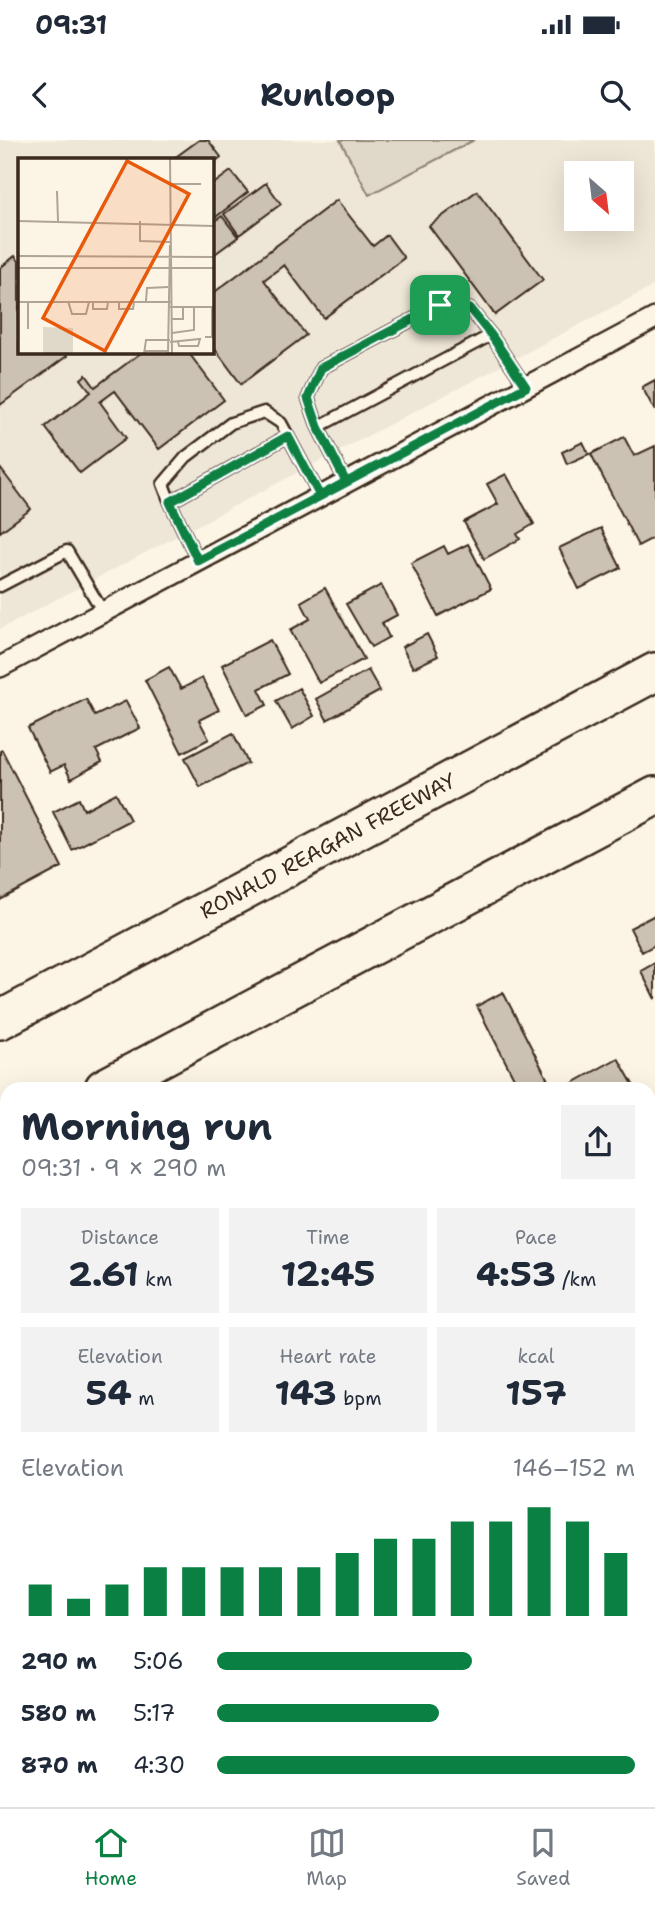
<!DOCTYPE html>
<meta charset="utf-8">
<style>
body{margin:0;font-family:"Shantell Sans",sans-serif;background:#f2f2f3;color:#1f2937;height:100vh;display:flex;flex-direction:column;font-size:26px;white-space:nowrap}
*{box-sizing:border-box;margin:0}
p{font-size:23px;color:#747a83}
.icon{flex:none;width:38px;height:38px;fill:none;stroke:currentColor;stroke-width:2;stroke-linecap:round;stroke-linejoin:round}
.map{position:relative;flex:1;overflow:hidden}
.side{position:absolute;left:0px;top:942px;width:656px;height:726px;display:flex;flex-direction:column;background:#fff;border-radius:21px 21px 0 0;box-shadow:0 7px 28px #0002}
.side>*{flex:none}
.needle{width:46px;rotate:152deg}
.controls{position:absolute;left:564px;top:21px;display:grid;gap:14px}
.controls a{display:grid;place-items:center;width:70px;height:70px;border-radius:0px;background:#fff;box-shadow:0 7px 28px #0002;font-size:35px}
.pin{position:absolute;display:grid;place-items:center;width:60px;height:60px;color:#fff;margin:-30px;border-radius:14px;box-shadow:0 4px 10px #0006}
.round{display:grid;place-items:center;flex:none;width:74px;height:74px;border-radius:0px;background:#f2f2f3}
.headline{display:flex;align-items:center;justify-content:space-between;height:119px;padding:0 21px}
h1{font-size:38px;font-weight:700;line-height:52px}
.stats{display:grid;grid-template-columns:repeat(3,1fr);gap:10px;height:119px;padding:7px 21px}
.stats div{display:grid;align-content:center;border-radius:0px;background:#f2f2f3;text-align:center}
.stats b{font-size:35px;font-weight:700}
.stats small{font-size:19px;font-weight:400}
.stats p{font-size:19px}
.chart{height:196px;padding:14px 21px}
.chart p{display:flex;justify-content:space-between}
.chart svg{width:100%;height:126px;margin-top:7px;stroke:#0b8043;stroke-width:6}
ul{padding:0 21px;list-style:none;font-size:23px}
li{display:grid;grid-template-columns:112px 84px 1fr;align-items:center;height:52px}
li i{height:18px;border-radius:9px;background:#0b8043}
.status{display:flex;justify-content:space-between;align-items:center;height:49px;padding:0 35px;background:#fff;direction:ltr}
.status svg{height:19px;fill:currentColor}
header{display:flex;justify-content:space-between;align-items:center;height:91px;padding:0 21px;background:#fff;font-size:32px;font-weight:700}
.menu{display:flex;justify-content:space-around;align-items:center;height:98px;border-top:2px solid #e0e1e3;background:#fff;font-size:19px;color:#747a83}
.menu a{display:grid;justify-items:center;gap:4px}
.menu .on{color:#0b8043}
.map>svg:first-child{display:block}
</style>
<div class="status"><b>09:31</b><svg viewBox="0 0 49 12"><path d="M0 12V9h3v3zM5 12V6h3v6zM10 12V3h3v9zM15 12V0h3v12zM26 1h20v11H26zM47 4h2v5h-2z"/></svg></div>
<header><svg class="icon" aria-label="back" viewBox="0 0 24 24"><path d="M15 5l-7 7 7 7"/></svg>Runloop<svg class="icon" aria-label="search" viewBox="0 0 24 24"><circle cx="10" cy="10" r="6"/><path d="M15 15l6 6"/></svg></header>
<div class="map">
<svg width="655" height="1667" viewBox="0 0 655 1667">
<rect width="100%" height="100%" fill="#fcf5e5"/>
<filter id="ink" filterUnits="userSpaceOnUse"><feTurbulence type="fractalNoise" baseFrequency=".0143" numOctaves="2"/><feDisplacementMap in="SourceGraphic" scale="14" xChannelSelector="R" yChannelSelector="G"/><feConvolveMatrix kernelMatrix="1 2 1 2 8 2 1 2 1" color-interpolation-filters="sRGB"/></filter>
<g filter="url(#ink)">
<path fill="#eee6d6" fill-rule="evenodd" d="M0,0H653L655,3V145L0,489ZM19,19H212V212H19ZM576,33H621V79H576Z"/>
<path fill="#e0d8c8" stroke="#8e8173" stroke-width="2" d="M340,0H474L369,55Z"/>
<path fill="#ccc2b3" stroke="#3b2a1e" stroke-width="2" d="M199,0H208L221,17L212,24V19H173Z
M231,31L248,52L212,80V45Z
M266,43L281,64L239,95L224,74Z
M477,51L543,140L495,175L429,86Z
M337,60L373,106L387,95L404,118L324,178L284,125L264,140L306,195L241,244L212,205V154Z
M222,76L238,97L212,116V83Z
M15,116L19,121V212H68L66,214L67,216L0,265V128Z
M142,212H188L224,260L159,309L115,251L100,262L126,298L80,333L45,287L91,252L81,239L86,235L95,247Z
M655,240V271L642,247Z
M624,297L634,316L655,306V397L638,406L591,314Z
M583,302L589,314L567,324L562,312Z
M0,328L31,369L0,392Z
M506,334L534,384L517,394L520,399L484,419L464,382L498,364L487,344Z
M601,388L621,428L579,449L559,408Z
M468,404L491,449L438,476L411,423L444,406L448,414Z
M381,445L397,475L382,483L389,497L371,507L346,464Z
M325,448L364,519L319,543L290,490L310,479L301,462Z
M427,494L438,516L413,528L402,507Z
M270,500L288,534L259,549L267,565L247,575L222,525Z
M169,527L181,549L202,538L219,570L199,580L209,599L182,613L145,540Z
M368,530L380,551L327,580L316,559Z
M299,548L314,576L292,589L276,561Z
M86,559L95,576L126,561L140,588L96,610L102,622L71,639L64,625L50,632L28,588Z
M233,593L248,623L200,647L185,618Z
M2,610L62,727L0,760V611Z
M116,653L130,680L72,710L53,672L79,659L84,670Z
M655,775V805L642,812L630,788Z
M655,823V859L641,831Z
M503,852L552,948H519L477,866Z
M618,918L635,948H564Z
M649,1098L655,1110V1169L649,1171Z"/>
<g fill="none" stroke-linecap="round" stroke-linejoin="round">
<defs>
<path id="service" d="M318,287L491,195
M346,342L318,287L308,258L321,228L440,165L470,169L491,195L526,247
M170,362L163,344L186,317L231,283L264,272L281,283L288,296
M198,421L170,362L288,296L320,356
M0,446L67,411L103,472
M0,1156L7,1153"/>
<path id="minor" d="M0,527L655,178
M649,1030L655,1027
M0,1335L7,1334"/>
<path id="tertiary" d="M0,1288L7,1301
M198,1661L201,1667"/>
<path id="motorway" d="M0,880L655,532
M104,948L655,656
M0,1004L7,1000"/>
</defs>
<use href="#service" stroke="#3b2a1e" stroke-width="15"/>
<use href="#minor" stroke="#3b2a1e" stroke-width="24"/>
<use href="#tertiary" stroke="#3b2a1e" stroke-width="30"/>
<use href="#motorway" stroke="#3b2a1e" stroke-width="42"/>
<use href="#service" stroke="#fcf5e5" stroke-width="10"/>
<use href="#minor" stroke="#fcf5e5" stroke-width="19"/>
<use href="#tertiary" stroke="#fcf5e5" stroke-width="24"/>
<use href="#motorway" stroke="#fcf5e5" stroke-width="37"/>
</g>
</g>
<g fill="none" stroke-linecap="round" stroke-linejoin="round" filter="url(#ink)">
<defs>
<path id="route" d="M440,165L321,228L308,258L318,287L346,342L320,356L288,296L170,362L198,421L526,247L491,195L470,169L440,165"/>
</defs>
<use href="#route" stroke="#fff" stroke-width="14"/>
<use href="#route" stroke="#0b8043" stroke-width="9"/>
</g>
<g text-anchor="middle" stroke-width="5" stroke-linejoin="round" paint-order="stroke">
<g font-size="21" fill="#3b2a1e" stroke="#fcf5e5">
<text transform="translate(328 706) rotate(-28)" y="7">RONALD REAGAN FREEWAY</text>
</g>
</g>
<g transform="translate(18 18)">
<rect width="196" height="196" fill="#fcf5e5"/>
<path d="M25,169L55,170V196H25Z" fill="#e0d8c8"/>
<path fill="none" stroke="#afa495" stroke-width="2" d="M152,0L154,196M152,26H183M39,33L40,63M0,63L196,68M122,63V83L152,84M0,98L196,99M0,110H196M50,143L54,156H68L71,144M128,143L129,130L150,129M0,144H154M75,144V151H89L90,144M101,144V151H115L116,144M152,149H196M154,161H165V150M10,171V144M154,175L176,172V149M187,179H194V149M152,184L182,181L180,188H161L160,184M126,193H150M126,196L128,182H152M150,196L152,87"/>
<path fill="#e8590c" fill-opacity="0.15" stroke="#e8590c" stroke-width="3.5" d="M109,3L171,36L87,193L25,160Z"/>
<rect width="196" height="196" fill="none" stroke="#3b2a1e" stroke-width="3.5"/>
</g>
</svg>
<div class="controls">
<a><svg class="needle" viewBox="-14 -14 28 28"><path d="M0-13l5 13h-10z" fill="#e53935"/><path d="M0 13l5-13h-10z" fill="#747a83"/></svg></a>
</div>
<div class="pin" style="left:440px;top:165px;background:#1e9e55"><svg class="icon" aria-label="arrive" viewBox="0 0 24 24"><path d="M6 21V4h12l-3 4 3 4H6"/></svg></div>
<section class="side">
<div class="headline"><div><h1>Morning run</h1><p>09:31 · 9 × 290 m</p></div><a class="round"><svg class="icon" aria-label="share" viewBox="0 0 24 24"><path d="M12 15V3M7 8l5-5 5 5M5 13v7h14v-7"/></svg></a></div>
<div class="stats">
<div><p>Distance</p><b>2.61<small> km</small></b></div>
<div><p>Time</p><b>12:45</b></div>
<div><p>Pace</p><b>4:53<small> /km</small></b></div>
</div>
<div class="stats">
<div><p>Elevation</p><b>54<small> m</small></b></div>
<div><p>Heart rate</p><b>143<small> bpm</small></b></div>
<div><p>kcal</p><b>157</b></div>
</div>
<div class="chart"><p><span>Elevation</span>146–152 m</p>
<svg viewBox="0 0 160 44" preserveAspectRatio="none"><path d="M5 44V33M15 44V38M25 44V33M35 44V27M45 44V27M55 44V27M65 44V27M75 44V27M85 44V22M95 44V17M105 44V17M115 44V11M125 44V11M135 44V6M145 44V11M155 44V22"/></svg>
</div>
<ul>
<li><b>290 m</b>5:06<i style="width:61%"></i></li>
<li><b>580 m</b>5:17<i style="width:53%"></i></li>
<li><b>870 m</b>4:30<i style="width:100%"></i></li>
</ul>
</section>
</div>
<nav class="menu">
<a class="on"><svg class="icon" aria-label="home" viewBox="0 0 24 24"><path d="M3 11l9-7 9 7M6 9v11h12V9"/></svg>Home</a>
<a><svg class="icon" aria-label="map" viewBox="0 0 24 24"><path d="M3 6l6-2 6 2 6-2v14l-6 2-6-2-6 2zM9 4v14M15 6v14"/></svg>Map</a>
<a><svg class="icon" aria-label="saved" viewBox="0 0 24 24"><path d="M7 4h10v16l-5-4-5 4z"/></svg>Saved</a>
</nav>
